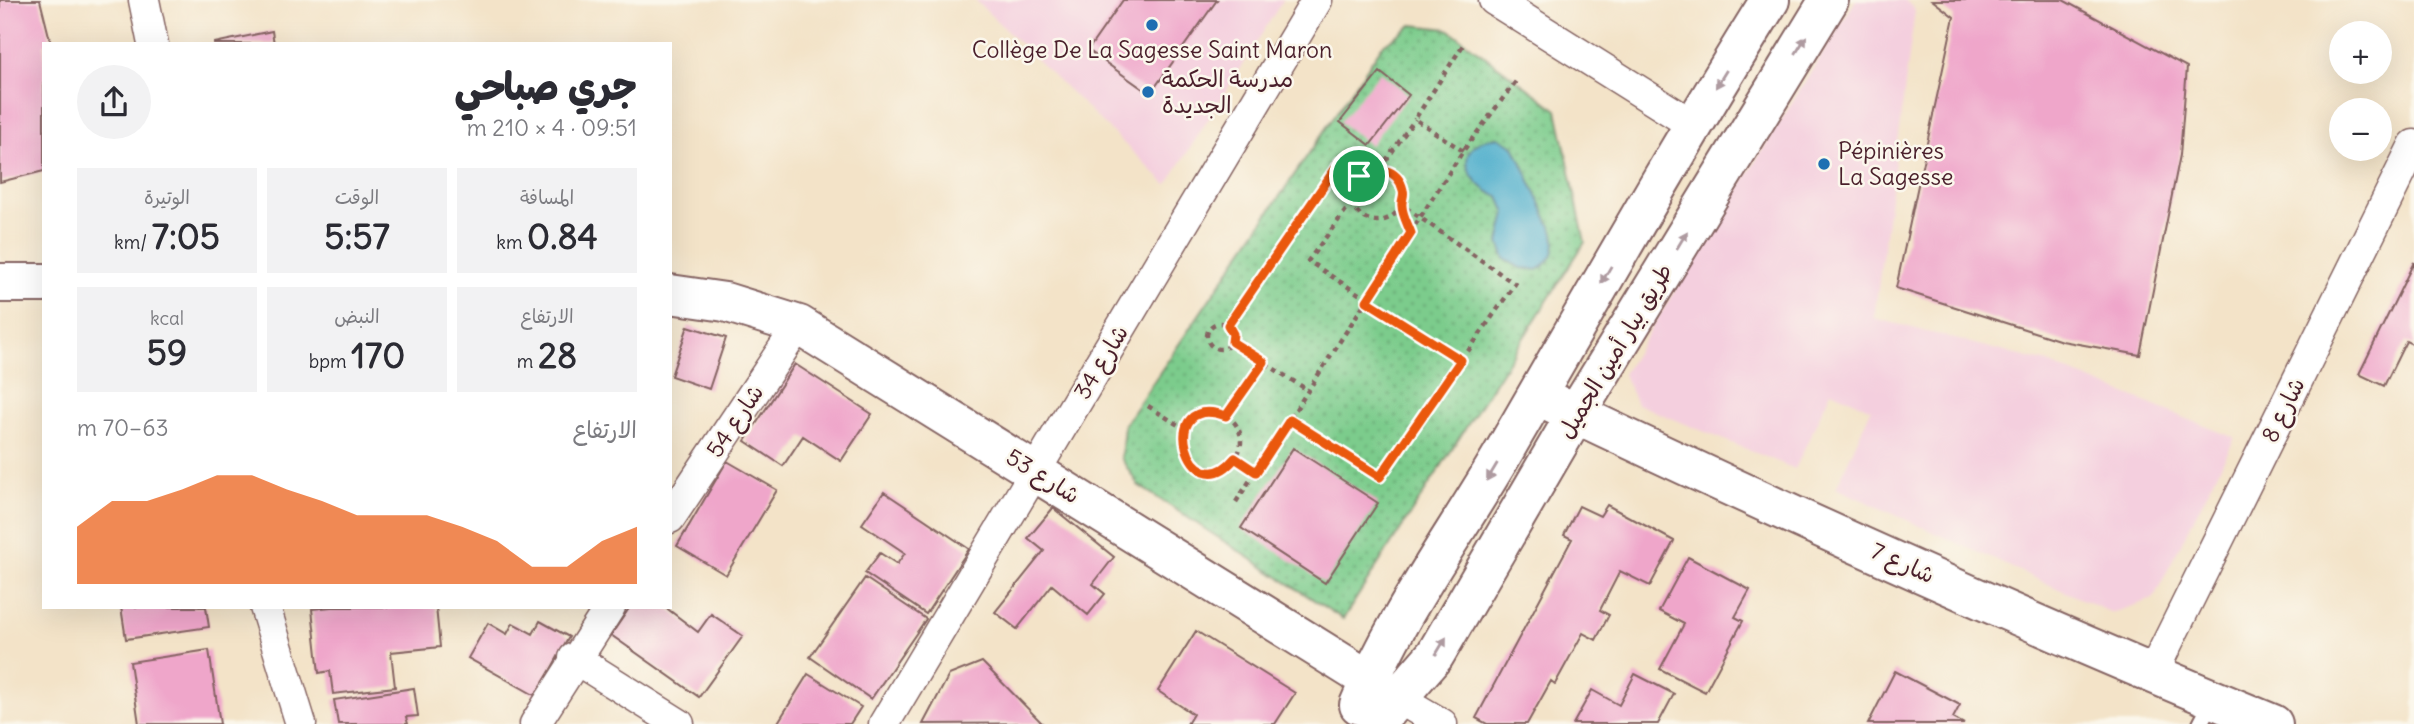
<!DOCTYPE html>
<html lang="ar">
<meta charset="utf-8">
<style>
body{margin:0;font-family:Delius,"Playpen Sans Arabic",sans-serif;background:#f2f2f3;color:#2b2b33;direction:rtl;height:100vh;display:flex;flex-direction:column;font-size:26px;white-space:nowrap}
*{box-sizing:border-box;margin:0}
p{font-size:23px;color:#7c7c81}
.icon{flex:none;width:38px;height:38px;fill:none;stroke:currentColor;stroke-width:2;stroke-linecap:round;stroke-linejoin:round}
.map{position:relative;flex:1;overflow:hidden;direction:ltr}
.panel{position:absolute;left:42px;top:42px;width:630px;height:567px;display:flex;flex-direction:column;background:#fff;border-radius:0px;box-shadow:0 7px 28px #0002;direction:rtl}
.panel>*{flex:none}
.buttons{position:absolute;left:2329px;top:21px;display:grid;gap:14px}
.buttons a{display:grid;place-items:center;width:63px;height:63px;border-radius:50%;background:#fff;box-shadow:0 7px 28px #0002;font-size:35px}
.pin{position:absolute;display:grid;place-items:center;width:60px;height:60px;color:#fff;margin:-30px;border:4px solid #fff;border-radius:50%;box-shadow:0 2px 7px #0007}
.round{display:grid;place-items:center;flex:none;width:74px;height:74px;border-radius:37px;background:#f2f2f3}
.overview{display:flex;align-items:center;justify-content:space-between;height:119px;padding:0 35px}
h1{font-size:38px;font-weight:800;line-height:52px}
.stats{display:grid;grid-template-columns:repeat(3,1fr);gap:10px;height:119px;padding:7px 35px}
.stats div{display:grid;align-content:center;border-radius:0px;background:#f2f2f3;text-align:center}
.stats b{font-size:35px;font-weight:800}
.stats small{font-size:19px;font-weight:400}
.stats p{font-size:19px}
.chart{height:196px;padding:14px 35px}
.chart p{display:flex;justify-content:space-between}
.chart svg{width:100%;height:126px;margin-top:7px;fill:#ea580c;opacity:.7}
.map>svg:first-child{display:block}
</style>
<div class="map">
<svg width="2414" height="724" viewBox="0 0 2414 724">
<defs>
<pattern id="grass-dots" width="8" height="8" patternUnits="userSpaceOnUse" patternTransform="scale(1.75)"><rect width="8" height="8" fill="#7ccc8c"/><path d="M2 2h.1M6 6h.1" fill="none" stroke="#68a573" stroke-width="1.8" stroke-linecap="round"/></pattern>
</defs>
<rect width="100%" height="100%" fill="#fbf7ec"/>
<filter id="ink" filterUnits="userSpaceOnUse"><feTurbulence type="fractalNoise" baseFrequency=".0143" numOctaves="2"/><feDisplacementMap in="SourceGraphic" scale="14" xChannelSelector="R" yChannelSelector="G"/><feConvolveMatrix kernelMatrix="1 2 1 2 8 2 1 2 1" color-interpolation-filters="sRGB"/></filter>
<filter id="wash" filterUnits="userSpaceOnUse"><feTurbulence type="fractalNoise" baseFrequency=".00686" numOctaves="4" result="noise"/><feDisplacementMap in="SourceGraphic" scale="28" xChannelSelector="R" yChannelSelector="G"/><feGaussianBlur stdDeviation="1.57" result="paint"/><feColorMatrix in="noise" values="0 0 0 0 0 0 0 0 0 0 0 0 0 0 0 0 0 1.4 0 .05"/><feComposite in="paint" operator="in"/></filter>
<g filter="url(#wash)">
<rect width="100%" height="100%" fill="#f3e3c8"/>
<path fill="#f4cfde" d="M975,0H1283L1167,185Z
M1856,0H1905L1915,10L1874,318L2048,363L2235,438L2153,599L2112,613L1836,488L1871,409L1831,391L1795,469L1637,404L1623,374Z"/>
<path fill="url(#grass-dots)" stroke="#63765c" stroke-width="2" d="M1412,25L1448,29L1557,110L1585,242L1343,619L1138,485L1121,458L1124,425L1382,46Z"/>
<path fill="#4daecc" stroke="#4c667c" stroke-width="2" d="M1498,137L1514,146L1554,233C1557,252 1553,259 1538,270L1520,268L1505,259L1499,243L1506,213L1499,197C1464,183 1450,143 1498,137Z"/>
<g id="blocks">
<path fill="#efa6ca" d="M0,0H40L51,44H44V171L0,182Z
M1123,0H1217L1150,94L1088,50Z
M1932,0H2063L2187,67L2180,155L2140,355L2062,341L1896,288L1954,17Z
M272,31L274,44H214V43Z
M1380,72L1409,95L1370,145L1340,122Z
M2414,262V345L2406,341L2384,386L2359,374Z
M688,326L726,338L709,389L671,376Z
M795,364L872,414L841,461L803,436L783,466L745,441Z
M1293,448L1378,503L1325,583L1241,528Z
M727,461L777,490L726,575L677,546Z
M884,492L969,549L926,614L865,573L880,553L897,564L905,553L862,524Z
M1607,505L1674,541L1650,586L1620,571L1600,610L1609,615L1596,640L1583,633L1555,684L1551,681L1527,724H1487L1476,718L1572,539L1564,535L1579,506L1600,516Z
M1053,508L1114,557L1093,584L1105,594L1088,615L1052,585L1017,629L995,612L1044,551L1028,538Z
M1688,557L1750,590L1735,617L1743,621L1705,692L1660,669L1684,624L1659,611Z
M865,578L926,619L871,699L810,657Z
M121,607H206L209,627L126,639Z
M331,607H436L440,647L391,652L395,687L333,694L330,671L319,673L312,609Z
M630,607H665L698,632L711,614L743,636L699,697L611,635Z
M540,621L569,637L536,696L468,658L488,623L507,634L513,623L533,634Z
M1196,631L1295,693L1275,724H1187L1193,714L1158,691Z
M209,650L220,724H139L130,662Z
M982,662L1042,723L923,724L949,675Z
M1895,671L1960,705L1953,718L1964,724H1868Z
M808,674L861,707L850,724H777Z
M1635,674L1674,694L1658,724H1573L1592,690L1619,705Z
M414,688L418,716L406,717L408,724H338L334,700Z"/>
</g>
</g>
<g filter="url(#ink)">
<use href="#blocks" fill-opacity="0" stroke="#856462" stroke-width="2"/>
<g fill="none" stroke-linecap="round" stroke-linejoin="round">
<defs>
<path id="lane" d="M2200,724L2212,701"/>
<path id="street" d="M144,0L153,44
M1494,0L1693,125
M670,518L799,325
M265,607L301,724
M574,658L679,724
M2152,674L2414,145
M1398,698L1442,724
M535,724L610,607
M884,724L1317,0"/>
<path id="secondary" d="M0,283H44
M670,294L725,302L799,325L1398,698
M1553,403C1790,516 2030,624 2273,724
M1359,705C1396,614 1457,533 1506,448C1593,298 1678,147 1770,0
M1375,724L1435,655L1576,414L1829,0"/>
</defs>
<use href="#lane" stroke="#856462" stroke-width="18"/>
<use href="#street" stroke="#856462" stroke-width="33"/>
<use href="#secondary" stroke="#856462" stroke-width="42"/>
<path stroke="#856462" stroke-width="4.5" stroke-dasharray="5 5" stroke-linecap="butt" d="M1463,151L1415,119L1465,42
M1351 195a26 26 0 1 1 52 0a26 26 0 1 1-52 0Z
M1380,169L1415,119
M1352,202L1308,261L1461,360
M1402,206L1411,233
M1207 336a13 13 0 1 1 26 0a13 13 0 1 1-26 0Z
M1228,325L1340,162L1359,176
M1232,342L1309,391
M1148,406L1186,430
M1183 441a29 29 0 1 1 58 0a29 29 0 1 1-58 0Z
M1226,416L1264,362
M1290,420L1380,477L1515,284L1402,205
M1235,458L1256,472
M1236,502L1463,151L1517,80"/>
<use href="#lane" stroke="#fff" stroke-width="14"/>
<use href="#street" stroke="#fff" stroke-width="30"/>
<use href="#secondary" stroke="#fff" stroke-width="38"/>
</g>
<defs><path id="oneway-solid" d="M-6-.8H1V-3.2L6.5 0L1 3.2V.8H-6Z" transform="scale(1.75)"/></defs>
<g fill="#ae9aa0">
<use href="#oneway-solid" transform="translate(1801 45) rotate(-58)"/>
<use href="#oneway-solid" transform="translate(1721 79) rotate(122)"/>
<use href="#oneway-solid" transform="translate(1682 240) rotate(-59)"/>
<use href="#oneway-solid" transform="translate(1606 275) rotate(120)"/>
<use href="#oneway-solid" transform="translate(1492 472) rotate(121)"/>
<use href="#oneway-solid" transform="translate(1441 646) rotate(-59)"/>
</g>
</g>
<g fill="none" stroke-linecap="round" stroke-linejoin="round" filter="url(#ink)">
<defs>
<path id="route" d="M1340,162L1359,176C1376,165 1398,168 1403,190C1405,196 1401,200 1402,206C1402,214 1408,225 1411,233L1367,301L1461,360L1380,477L1290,420L1256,472L1235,458C1189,513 1154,390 1226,416L1264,362L1232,342L1233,334L1228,325Z"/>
</defs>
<use href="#route" stroke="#fff" stroke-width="14"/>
<use href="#route" stroke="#ea580c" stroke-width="9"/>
</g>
<g fill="#1f6fb2" stroke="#fbf7ec" stroke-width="2.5">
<circle cx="1152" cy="25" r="7"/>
<circle cx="1148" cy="92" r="7"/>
<circle cx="1824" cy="164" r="7"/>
</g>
<g text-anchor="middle" stroke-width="5" stroke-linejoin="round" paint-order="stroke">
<g font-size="23" fill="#4a1f2b" stroke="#fbf7ec" text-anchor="start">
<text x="1152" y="58" text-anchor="middle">Collège De La Sagesse Saint Maron</text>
<text x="1162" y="87">مدرسة الحكمة<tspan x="1162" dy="26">الجديدة</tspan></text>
<text x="1838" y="159">Pépinières<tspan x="1838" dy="26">La Sagesse</tspan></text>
</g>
<g font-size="23" fill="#4a1f2b" stroke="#fbf7ec">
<text transform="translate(1615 351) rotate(-59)" y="8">طريق بيار أمين الجميل</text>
<text transform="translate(1101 362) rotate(-59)" y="8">شارع 34</text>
<text transform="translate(2283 410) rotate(-64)" y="8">شارع 8</text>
<text transform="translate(735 421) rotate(-56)" y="8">شارع 54</text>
<text transform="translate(1043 476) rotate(32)" y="8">شارع 53</text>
<text transform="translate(1903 563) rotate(24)" y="8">شارع 7</text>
</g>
</g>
</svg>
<div class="buttons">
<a>+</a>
<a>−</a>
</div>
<div class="pin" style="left:1359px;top:176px;background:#1e9e55"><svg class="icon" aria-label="arrive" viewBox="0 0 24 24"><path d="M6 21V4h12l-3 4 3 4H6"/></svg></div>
<section class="panel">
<div class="overview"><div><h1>جري صباحي</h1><p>09:51 · 4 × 210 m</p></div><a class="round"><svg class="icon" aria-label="share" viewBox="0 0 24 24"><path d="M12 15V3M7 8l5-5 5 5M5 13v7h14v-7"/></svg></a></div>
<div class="stats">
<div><p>المسافة</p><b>0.84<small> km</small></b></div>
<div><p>الوقت</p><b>5:57</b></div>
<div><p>الوتيرة</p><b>7:05<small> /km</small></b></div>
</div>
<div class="stats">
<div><p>الارتفاع</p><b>28<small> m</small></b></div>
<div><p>النبض</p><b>170<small> bpm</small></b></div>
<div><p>kcal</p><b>59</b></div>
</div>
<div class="chart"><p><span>الارتفاع</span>63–70 m</p>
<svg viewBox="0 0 160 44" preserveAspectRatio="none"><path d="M0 44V24L10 15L20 15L30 11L40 6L50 6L60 11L70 15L80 20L90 20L100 20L110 24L120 29L130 38L140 38L150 29L160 24V44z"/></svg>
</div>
</section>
</div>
